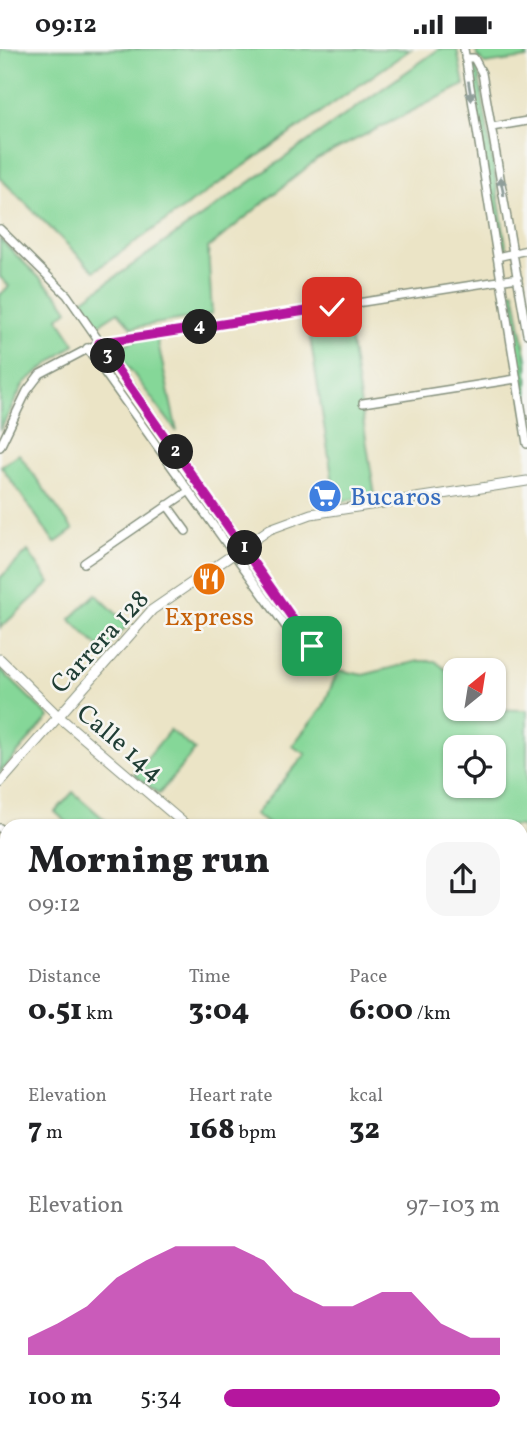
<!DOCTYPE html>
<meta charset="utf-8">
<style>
body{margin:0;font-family:Vollkorn,serif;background:#f6f6f6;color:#202124;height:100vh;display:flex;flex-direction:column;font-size:26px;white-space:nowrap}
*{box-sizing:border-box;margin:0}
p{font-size:23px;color:#757577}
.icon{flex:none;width:38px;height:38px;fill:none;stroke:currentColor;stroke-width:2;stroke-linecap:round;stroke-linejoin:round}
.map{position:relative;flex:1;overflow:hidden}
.details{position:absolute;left:0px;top:770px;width:528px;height:621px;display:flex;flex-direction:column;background:#fff;border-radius:21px 21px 0 0;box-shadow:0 2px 5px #0004}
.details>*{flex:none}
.needle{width:46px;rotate:30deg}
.buttons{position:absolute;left:443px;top:609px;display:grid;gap:14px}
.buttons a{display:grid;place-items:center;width:63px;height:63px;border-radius:14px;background:#fff;box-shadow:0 2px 5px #0004;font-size:35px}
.pin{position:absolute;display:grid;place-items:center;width:60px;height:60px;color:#fff;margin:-30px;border-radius:14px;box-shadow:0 4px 10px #0006}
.km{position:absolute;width:35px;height:35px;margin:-18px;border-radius:50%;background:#222;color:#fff;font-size:19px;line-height:35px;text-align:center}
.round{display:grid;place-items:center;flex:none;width:74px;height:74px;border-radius:21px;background:#f6f6f6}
.headline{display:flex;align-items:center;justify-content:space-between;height:119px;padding:0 28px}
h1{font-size:38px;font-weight:800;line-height:52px}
.figures{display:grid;grid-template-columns:repeat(3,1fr);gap:10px;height:119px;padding:7px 28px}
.figures div{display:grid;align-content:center}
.figures b{font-size:30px;font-weight:800}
.figures small{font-size:19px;font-weight:400}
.figures p{font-size:19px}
.chart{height:196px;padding:14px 28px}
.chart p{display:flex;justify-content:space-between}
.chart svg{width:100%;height:126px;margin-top:7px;fill:#b5179e;opacity:.7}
ul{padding:0 28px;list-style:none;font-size:23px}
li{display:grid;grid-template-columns:112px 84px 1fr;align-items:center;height:52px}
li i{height:18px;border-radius:9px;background:#b5179e}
.status{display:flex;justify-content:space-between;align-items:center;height:49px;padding:0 35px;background:#fff;direction:ltr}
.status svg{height:19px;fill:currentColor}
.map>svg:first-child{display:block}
</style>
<div class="status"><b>09:12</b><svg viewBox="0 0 49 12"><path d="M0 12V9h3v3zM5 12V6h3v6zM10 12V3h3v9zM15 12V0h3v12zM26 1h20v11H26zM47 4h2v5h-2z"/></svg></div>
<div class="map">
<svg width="527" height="1391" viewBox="0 0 527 1391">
<rect width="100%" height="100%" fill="#f6f6f2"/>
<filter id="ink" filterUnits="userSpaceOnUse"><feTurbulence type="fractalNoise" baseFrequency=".0143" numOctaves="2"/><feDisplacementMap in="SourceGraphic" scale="14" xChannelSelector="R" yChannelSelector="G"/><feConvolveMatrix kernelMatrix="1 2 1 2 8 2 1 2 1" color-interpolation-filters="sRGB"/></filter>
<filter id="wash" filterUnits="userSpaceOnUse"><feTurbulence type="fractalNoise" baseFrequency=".00686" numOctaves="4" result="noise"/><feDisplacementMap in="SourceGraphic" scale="28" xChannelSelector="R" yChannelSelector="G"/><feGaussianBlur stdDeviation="1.57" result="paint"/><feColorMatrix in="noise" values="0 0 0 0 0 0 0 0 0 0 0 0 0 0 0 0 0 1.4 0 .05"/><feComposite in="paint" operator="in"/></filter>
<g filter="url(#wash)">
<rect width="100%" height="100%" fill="#ebe4c6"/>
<path fill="#85d798" stroke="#528a66" stroke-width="2" fill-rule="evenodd" d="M0,0H411L94,222L0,129Z
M439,0H457L464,36L317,110L208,199L212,265L132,279L118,263L98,276L80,253Z
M476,0H527V9L485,15L477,7Z
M474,12L479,27L507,203L500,201L469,15Z
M0,190L59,248L68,261L58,269L75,295L24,334L0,382V246L9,237L0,228Z
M514,242L527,312V373L506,243Z
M346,262L375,447L336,453L307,268Z
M157,289L177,383L120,307C122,288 142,291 157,289Z
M19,405L73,481L55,494L1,417Z
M28,502L50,534L0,579V529Z
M96,545L128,576L104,603L70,570Z
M418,612H435L455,628V660L527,661V983L522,986V777H270L255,765L306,705L292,697L323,658L338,621L363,626ZM455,698H494V737H455Z
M0,620L49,668L0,724Z
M170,681L195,701L159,745L134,725Z
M73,743L112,777H71L55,763Z
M0,858L7,864V945L0,939Z
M523,1234L527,1237V1374L522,1377Z
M41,1384H146L143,1391H38Z
M417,1384H508L495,1391H413Z"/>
</g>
<g filter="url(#ink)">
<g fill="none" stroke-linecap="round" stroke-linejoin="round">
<defs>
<path id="minor" d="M464,0L527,395
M465,9H474L482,24L527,285
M492,78L527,72
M0,180L67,246L310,594L309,603L301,599L87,299
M497,208L527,201
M363,354L516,330
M0,398L27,342L40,325L99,294L518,229
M167,456L186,482
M84,514L189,442
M0,779L7,785
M0,1027L7,1019
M522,1223L527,1227
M334,1384L344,1391
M514,1391L527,1384"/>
<path id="tertiary" d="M0,610L58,667L187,777
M0,734L152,561L270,480L311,465L527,432
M0,799L7,806
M148,1391L151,1384"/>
<path id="secondary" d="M522,1009L527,1006
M0,1282L7,1278"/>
</defs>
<use href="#minor" stroke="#85907d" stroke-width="10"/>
<use href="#tertiary" stroke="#85907d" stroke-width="11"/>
<use href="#secondary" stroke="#85907d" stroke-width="12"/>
<use href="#minor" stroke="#fff" stroke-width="7"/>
<use href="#tertiary" stroke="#fff" stroke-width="9"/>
<use href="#secondary" stroke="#fce5c4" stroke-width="10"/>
</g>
<defs><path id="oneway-solid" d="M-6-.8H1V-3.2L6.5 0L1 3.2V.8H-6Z" transform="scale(1.75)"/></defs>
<g fill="#8f9e9a">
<use href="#oneway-solid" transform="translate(470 42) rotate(81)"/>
<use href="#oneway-solid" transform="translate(502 137) rotate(-100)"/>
</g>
</g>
<g fill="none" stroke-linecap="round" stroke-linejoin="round" filter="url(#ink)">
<defs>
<path id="route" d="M312,597L99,294L332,258"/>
</defs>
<use href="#route" stroke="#fff" stroke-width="14"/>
<use href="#route" stroke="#b5179e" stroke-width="9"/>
</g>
<defs>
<symbol id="supermarket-disc" viewBox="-11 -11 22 22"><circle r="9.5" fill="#3f7fe0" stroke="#f6f6f2"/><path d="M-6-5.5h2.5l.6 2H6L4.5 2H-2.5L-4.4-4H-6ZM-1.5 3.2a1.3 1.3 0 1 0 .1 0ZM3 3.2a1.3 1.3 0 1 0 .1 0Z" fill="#fff"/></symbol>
<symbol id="restaurant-disc" viewBox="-11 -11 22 22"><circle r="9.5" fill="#e8710a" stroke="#f6f6f2"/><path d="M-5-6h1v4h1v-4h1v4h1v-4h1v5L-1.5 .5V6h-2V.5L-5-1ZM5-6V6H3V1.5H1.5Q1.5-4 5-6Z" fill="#fff"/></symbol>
</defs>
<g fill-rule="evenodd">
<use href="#supermarket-disc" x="306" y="428" width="38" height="38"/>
<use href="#restaurant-disc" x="190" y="511" width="38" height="38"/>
</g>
<g text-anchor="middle" stroke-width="5" stroke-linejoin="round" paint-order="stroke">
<g font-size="26" fill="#366cbe" stroke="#f6f6f2" text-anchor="start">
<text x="350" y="456">Bucaros</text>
</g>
<g font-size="26" fill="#c56008" stroke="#f6f6f2">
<text x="209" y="576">Express</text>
</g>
<g font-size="26" fill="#1f3d34" stroke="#f6f6f2">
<text transform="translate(99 592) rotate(-47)" y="9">Carrera 128</text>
<text transform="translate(121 693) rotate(40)" y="9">Calle 144</text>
</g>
</g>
</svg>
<div class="buttons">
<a><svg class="needle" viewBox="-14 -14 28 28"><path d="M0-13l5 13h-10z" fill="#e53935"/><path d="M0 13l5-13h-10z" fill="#757577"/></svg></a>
<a><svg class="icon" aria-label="locate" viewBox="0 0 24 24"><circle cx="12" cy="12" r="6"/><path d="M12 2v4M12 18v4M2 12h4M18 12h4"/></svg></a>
</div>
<div class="pin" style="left:312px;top:597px;background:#1e9e55"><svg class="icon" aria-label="arrive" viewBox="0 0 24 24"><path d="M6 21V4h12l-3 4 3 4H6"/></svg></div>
<div class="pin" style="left:332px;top:258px;background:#d93025"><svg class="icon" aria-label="check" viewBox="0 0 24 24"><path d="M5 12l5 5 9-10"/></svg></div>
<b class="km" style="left:245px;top:499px">1</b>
<b class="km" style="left:176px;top:403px">2</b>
<b class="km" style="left:108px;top:307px">3</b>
<b class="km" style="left:200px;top:278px">4</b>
<section class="details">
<div class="headline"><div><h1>Morning run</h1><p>09:12</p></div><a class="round"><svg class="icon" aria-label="share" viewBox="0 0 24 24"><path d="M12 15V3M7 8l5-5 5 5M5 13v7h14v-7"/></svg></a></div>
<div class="figures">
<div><p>Distance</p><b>0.51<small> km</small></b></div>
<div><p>Time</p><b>3:04</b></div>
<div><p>Pace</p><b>6:00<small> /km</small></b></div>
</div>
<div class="figures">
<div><p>Elevation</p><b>7<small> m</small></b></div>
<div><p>Heart rate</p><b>168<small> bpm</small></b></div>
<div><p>kcal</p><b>32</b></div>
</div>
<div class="chart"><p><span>Elevation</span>97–103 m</p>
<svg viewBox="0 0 160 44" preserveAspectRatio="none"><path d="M0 44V38L10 33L20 27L30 17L40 11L50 6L60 6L70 6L80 11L90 22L100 27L110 27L120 22L130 22L140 33L150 38L160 38V44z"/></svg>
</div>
<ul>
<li><b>100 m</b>5:34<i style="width:100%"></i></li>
</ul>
</section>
</div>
